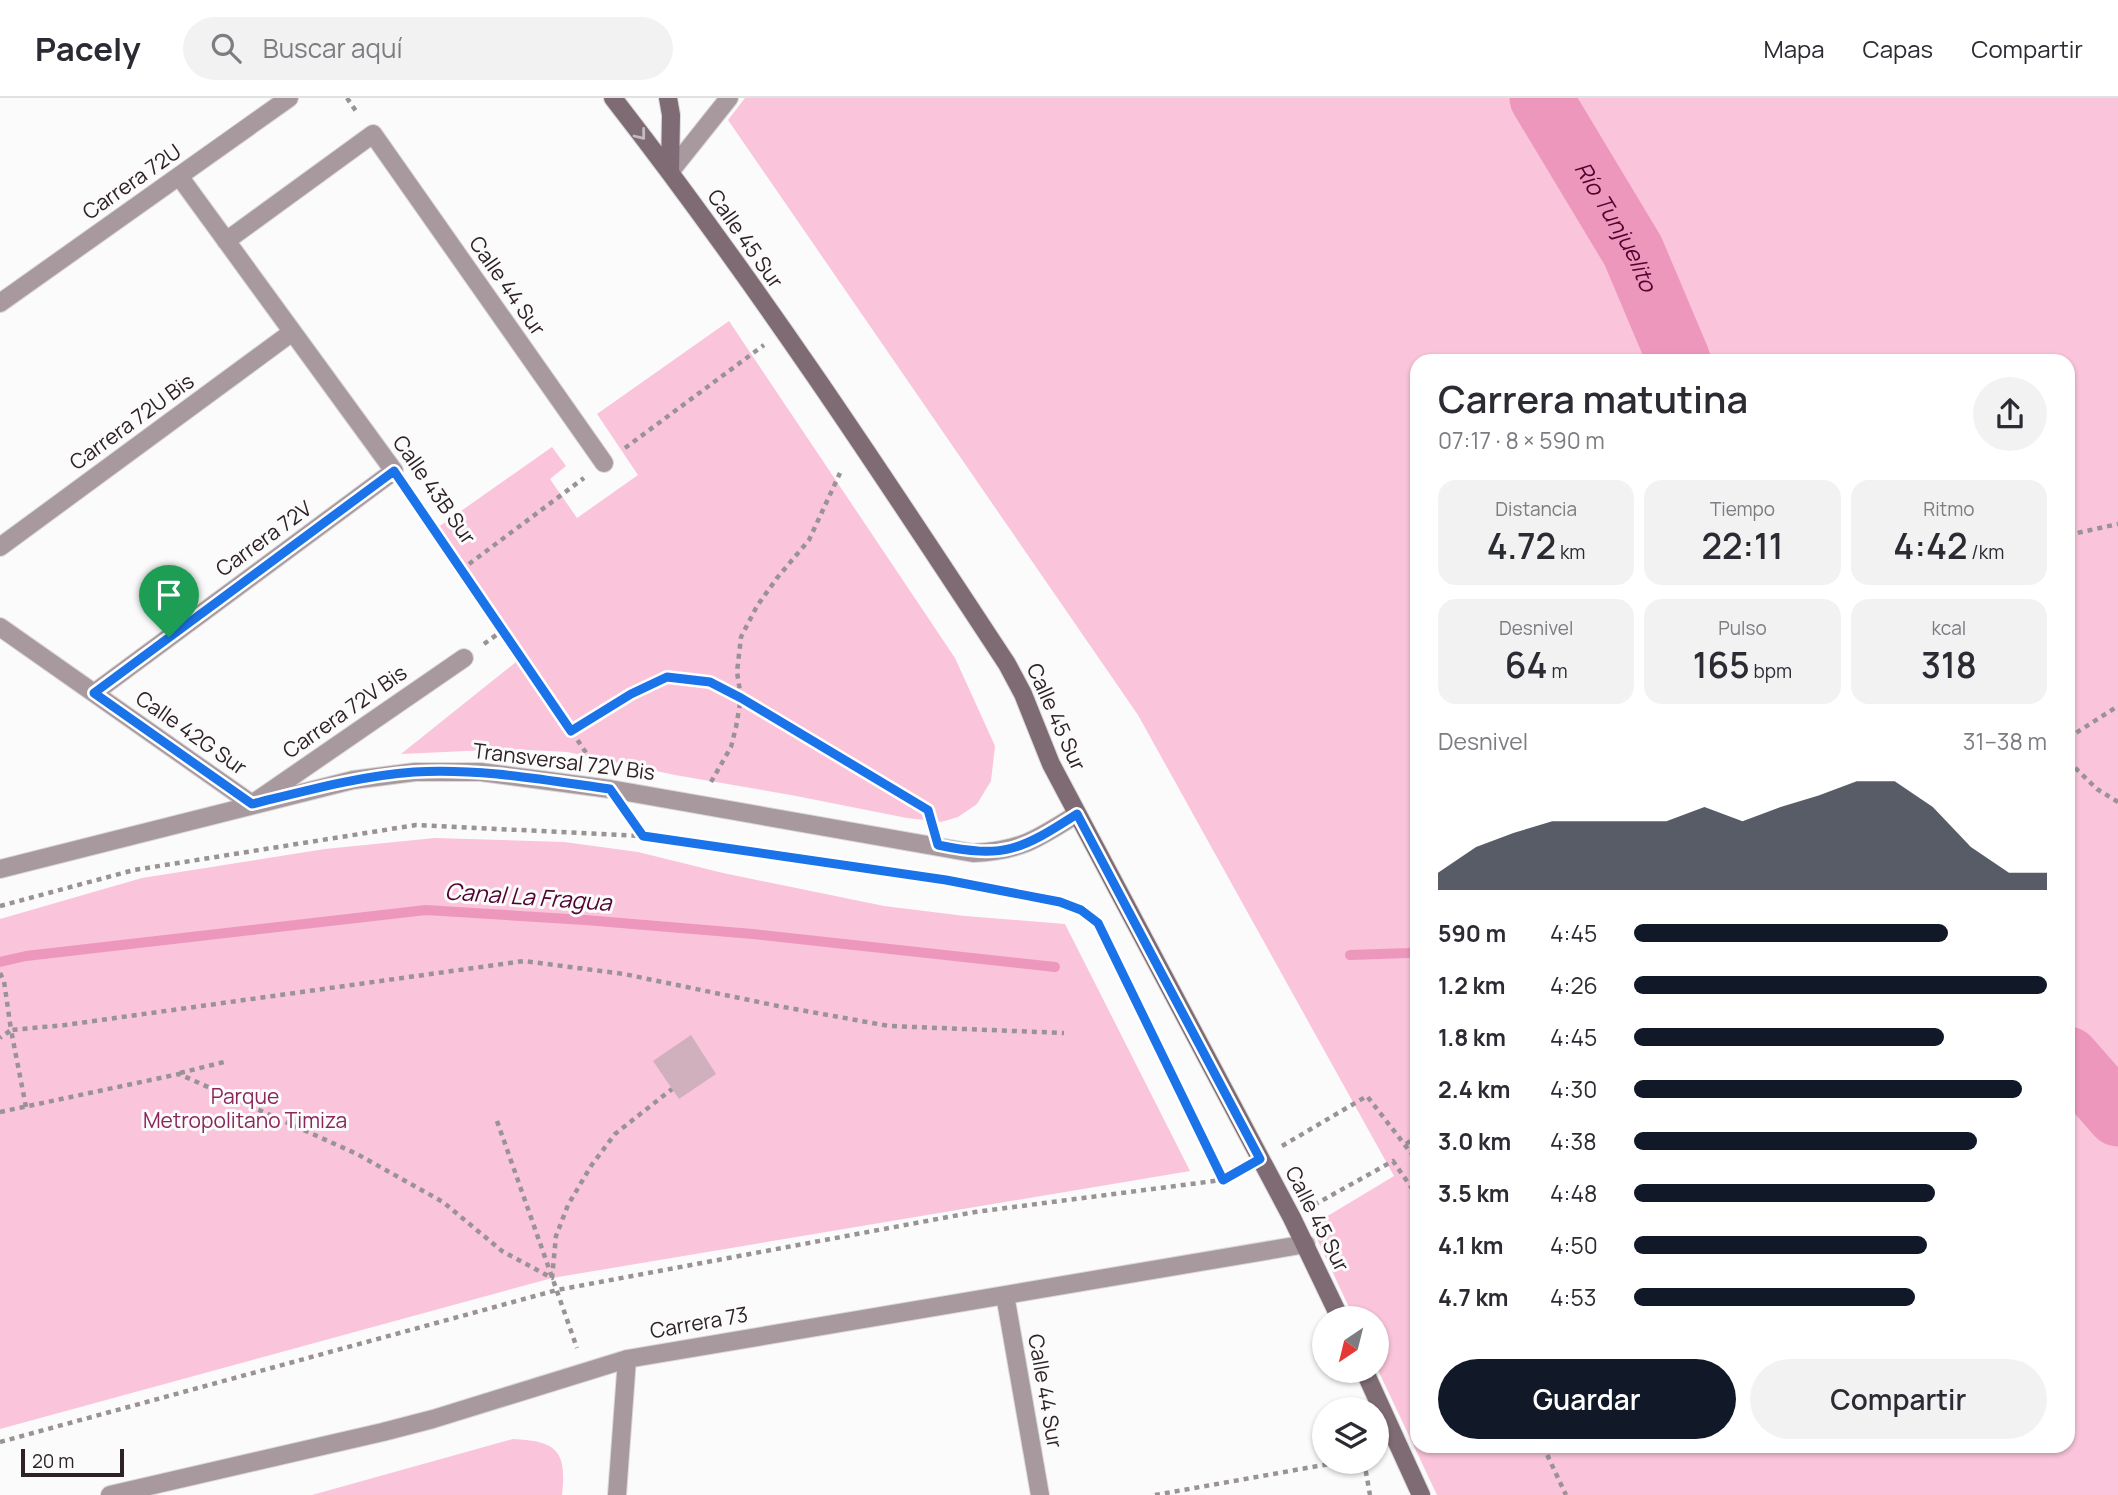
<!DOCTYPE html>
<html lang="es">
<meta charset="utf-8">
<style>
body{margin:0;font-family:Manrope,sans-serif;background:#f2f2f3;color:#2b2b33;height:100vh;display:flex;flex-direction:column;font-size:26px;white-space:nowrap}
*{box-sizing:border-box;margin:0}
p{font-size:23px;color:#7c7c81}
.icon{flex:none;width:38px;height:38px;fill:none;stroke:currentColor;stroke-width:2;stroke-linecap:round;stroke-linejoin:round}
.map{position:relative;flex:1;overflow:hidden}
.sheet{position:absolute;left:1410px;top:256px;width:665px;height:1099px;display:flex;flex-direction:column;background:#fff;border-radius:21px;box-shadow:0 2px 5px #0004}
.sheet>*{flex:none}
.needle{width:46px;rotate:215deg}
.controls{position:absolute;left:1312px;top:1208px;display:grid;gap:14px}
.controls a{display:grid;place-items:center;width:77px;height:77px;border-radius:50%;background:#fff;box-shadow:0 2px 5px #0004;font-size:35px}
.scale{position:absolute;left:21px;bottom:18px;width:103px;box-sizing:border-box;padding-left:7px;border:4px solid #2f2227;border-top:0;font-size:19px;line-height:24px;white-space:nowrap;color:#2f2227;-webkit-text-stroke:5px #fbfbfb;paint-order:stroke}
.pin{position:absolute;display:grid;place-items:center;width:60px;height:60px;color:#fff;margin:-72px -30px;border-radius:50% 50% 50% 0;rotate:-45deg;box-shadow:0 0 7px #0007}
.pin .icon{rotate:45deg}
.round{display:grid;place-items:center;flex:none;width:74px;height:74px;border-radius:37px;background:#f2f2f3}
.head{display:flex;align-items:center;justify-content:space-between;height:119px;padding:0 28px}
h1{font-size:38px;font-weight:600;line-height:52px}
.metrics{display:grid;grid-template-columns:repeat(3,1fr);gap:10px;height:119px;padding:7px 28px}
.metrics div{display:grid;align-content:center;border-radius:18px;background:#f2f2f3;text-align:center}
.metrics b{font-size:35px;font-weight:600}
.metrics small{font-size:19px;font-weight:400}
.metrics p{font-size:19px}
.chart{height:196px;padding:14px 28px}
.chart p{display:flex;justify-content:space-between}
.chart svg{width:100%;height:126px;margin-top:7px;fill:#111827;opacity:.7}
.button{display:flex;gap:14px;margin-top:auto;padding:14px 28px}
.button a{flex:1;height:80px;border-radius:42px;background:#111827;color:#fff;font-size:28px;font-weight:600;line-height:80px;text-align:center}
.button a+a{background:#f2f2f3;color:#2b2b33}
ul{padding:0 28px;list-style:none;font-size:23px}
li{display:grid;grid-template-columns:112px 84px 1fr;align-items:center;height:52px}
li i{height:18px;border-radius:9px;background:#111827}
header{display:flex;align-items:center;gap:42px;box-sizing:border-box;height:98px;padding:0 35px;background:#fff;border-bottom:2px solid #e1e1e2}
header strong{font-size:33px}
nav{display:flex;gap:38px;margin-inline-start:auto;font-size:24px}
.search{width:490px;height:63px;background:#f2f2f3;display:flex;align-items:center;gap:18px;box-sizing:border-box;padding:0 24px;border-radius:38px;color:#7c7c81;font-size:26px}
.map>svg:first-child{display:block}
</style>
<header>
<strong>Pacely</strong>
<div class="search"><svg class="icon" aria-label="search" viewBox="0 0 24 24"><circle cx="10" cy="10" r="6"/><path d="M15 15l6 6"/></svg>Buscar aquí</div>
<nav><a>Mapa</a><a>Capas</a><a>Compartir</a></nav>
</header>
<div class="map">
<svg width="2118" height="1397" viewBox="0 0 2118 1397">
<rect width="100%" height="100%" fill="#fbfbfb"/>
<path fill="#fac4da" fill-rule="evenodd" d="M745,0H2118V1397H1437L1377,1270V1220H1354L1311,1128L1394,1078L1138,617L728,22ZM1418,262H2068V1348H1418Z
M729,223L955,560L995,648L991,683L977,706L958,719L941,724L907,720L791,697L675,677L567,654L510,651L401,656L521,560L434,432L552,349L566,368L550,381L577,420L638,377L597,316Z
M435,740L564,744L638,754L723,775L884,808L965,818L1065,826L1190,1073L552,1180L0,1331V821L142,780L325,751Z
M513,1341C557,1343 567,1353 562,1397H312Z"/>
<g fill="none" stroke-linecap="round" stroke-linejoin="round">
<path stroke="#ee97bd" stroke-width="10" d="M1350,857L1409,855L1418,853
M0,864L26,858L426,812L585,822L753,836L1055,869"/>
<g stroke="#ee97bd" stroke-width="63">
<path id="s1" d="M1541,0L1633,153L1679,262"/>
<path d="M2068,960L2118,1017"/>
</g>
</g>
<path fill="#d1b0bd" d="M691,937L716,976L679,1001L653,963Z"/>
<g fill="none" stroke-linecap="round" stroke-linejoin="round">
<defs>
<path id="street" d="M670,74L729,0
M226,143L373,36L604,365
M0,205L289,0
M0,449L291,235
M0,529L252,706L464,560
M94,595L394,373L179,78
M0,771L353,682L415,674H481L610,691L973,755C1020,753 1038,741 1077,716
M1005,1197L1040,1397
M110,1397L383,1334L433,1321L627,1261L1306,1146
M617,1397L627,1261"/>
<path id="secondary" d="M613,0C754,181 881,374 1007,566L1023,596L1051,666L1292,1120L1340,1220
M668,0L671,17L670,74
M1364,1272L1421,1397"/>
</defs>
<use href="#street" stroke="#dad8d9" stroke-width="20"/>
<use href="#secondary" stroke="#dad8d9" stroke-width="20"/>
<path stroke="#999395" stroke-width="4.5" stroke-dasharray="5 5" stroke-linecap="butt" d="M347,0L358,16
M625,350L764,247
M409,394L591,662
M2068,437L2118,426
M461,472L584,380
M484,546L503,532
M571,633L631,596L667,579L710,584L741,600L928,712L930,721
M2068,640L2118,608
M2068,663L2097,691L2118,704
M711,684L731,649L736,629L741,600L737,574L741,539L757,508L777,480L809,442L840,375
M631,721L643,738
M0,808L134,772L416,727L643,738L946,782L1060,804L1081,812L1098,825L1222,1082
M0,875L4,883L11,932L0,940
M180,975L224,964
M26,1009L11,932L65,927L524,863L624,876L778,908L889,928L1064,935
M0,1014L179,976L357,1056L443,1104L502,1153L552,1180L556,1138L568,1107L591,1068L615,1036L672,991
M497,1023L577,1250
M1406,1046L1418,1038
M1282,1048L1367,998L1418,1064
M1314,1107L1393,1063L1418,1099
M0,1344L557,1192L975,1114L1222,1082L1238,1073
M1543,1348L1566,1397
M1364,1363L1370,1397
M1155,1397L1346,1363"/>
<use href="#street" stroke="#a8999f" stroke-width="18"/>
<use href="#secondary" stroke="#7f6b73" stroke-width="18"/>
</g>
<defs><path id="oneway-chevron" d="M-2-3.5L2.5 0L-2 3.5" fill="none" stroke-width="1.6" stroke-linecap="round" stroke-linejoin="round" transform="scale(1.75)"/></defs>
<use stroke="#c3babe" href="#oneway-chevron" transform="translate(641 37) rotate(52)"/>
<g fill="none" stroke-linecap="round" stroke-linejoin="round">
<defs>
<path id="route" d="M394,373L571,633L631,596L667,579L710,584L741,600L928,712L938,747C1004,761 1021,752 1077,716L1260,1061L1223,1082L1098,825L1081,812L1060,804L946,782L643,738L610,691C545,682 479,670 414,674C359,678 305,693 252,706L94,595Z"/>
</defs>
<use href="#route" stroke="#fff" stroke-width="14"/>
<use href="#route" stroke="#1a73e8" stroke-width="9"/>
</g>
<g text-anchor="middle" stroke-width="6" stroke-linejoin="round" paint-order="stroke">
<g font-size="21" fill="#2f2227" stroke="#fbfbfb">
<text transform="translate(132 84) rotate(-35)" y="7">Carrera 72U</text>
<text transform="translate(745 141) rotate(55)" y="7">Calle 45 Sur</text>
<text transform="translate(507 188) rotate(55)" y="7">Calle 44 Sur</text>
<text transform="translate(132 324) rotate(-36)" y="7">Carrera 72U Bis</text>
<text transform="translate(434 392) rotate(55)" y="7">Calle 43B Sur</text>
<text transform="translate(264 441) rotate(-36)" y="7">Carrera 72V</text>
<text transform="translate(345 614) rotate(-35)" y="7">Carrera 72V Bis</text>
<text transform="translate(1056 619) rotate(66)" y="7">Calle 45 Sur</text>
<text transform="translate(191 635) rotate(35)" y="7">Calle 42G Sur</text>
<text transform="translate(564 664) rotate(7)" y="7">Transversal 72V Bis</text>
<text transform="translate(1317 1121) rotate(63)" y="7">Calle 45 Sur</text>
<text transform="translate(699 1225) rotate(-10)" y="7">Carrera 73</text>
<text transform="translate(1045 1293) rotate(80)" y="7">Calle 44 Sur</text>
</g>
<g font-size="21" fill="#8a275a" stroke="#fbfbfb">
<text x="245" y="1006">Parque<tspan x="245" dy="24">Metropolitano Timiza</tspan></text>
</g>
<g font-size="23" font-style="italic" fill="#510330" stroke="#fbfbfb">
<text dy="8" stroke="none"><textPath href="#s1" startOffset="149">Río Tunjuelito</textPath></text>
<text transform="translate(528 799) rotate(4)" y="8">Canal La Fragua</text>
</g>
</g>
</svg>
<div class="controls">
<a><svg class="needle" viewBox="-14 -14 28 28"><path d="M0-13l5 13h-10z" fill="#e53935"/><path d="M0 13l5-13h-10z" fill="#7c7c81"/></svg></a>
<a><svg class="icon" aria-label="layers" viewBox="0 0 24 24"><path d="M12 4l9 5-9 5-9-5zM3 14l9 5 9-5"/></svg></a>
</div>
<div class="scale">20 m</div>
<div class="pin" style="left:169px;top:539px;background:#1e9e55"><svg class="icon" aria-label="arrive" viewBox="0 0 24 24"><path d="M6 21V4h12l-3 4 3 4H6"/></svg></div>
<section class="sheet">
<div class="head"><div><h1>Carrera matutina</h1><p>07:17 · 8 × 590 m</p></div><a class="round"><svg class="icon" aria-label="share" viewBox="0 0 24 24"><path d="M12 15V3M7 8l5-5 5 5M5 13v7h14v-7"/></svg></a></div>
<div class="metrics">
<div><p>Distancia</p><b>4.72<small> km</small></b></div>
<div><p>Tiempo</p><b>22:11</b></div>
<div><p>Ritmo</p><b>4:42<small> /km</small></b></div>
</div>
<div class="metrics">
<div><p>Desnivel</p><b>64<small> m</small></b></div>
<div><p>Pulso</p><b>165<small> bpm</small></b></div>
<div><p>kcal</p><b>318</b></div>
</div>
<div class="chart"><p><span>Desnivel</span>31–38 m</p>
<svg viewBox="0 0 160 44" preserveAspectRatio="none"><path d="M0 44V38L10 29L20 24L30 20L40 20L50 20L60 20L70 15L80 20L90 15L100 11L110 6L120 6L130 15L140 29L150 38L160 38V44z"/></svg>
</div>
<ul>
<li><b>590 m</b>4:45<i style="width:76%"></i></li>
<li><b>1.2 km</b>4:26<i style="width:100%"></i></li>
<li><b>1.8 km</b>4:45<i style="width:75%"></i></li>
<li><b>2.4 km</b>4:30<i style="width:94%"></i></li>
<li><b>3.0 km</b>4:38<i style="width:83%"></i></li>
<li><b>3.5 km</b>4:48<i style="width:73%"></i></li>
<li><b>4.1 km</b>4:50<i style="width:71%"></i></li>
<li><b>4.7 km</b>4:53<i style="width:68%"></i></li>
</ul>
<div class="button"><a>Guardar</a><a>Compartir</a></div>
</section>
</div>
